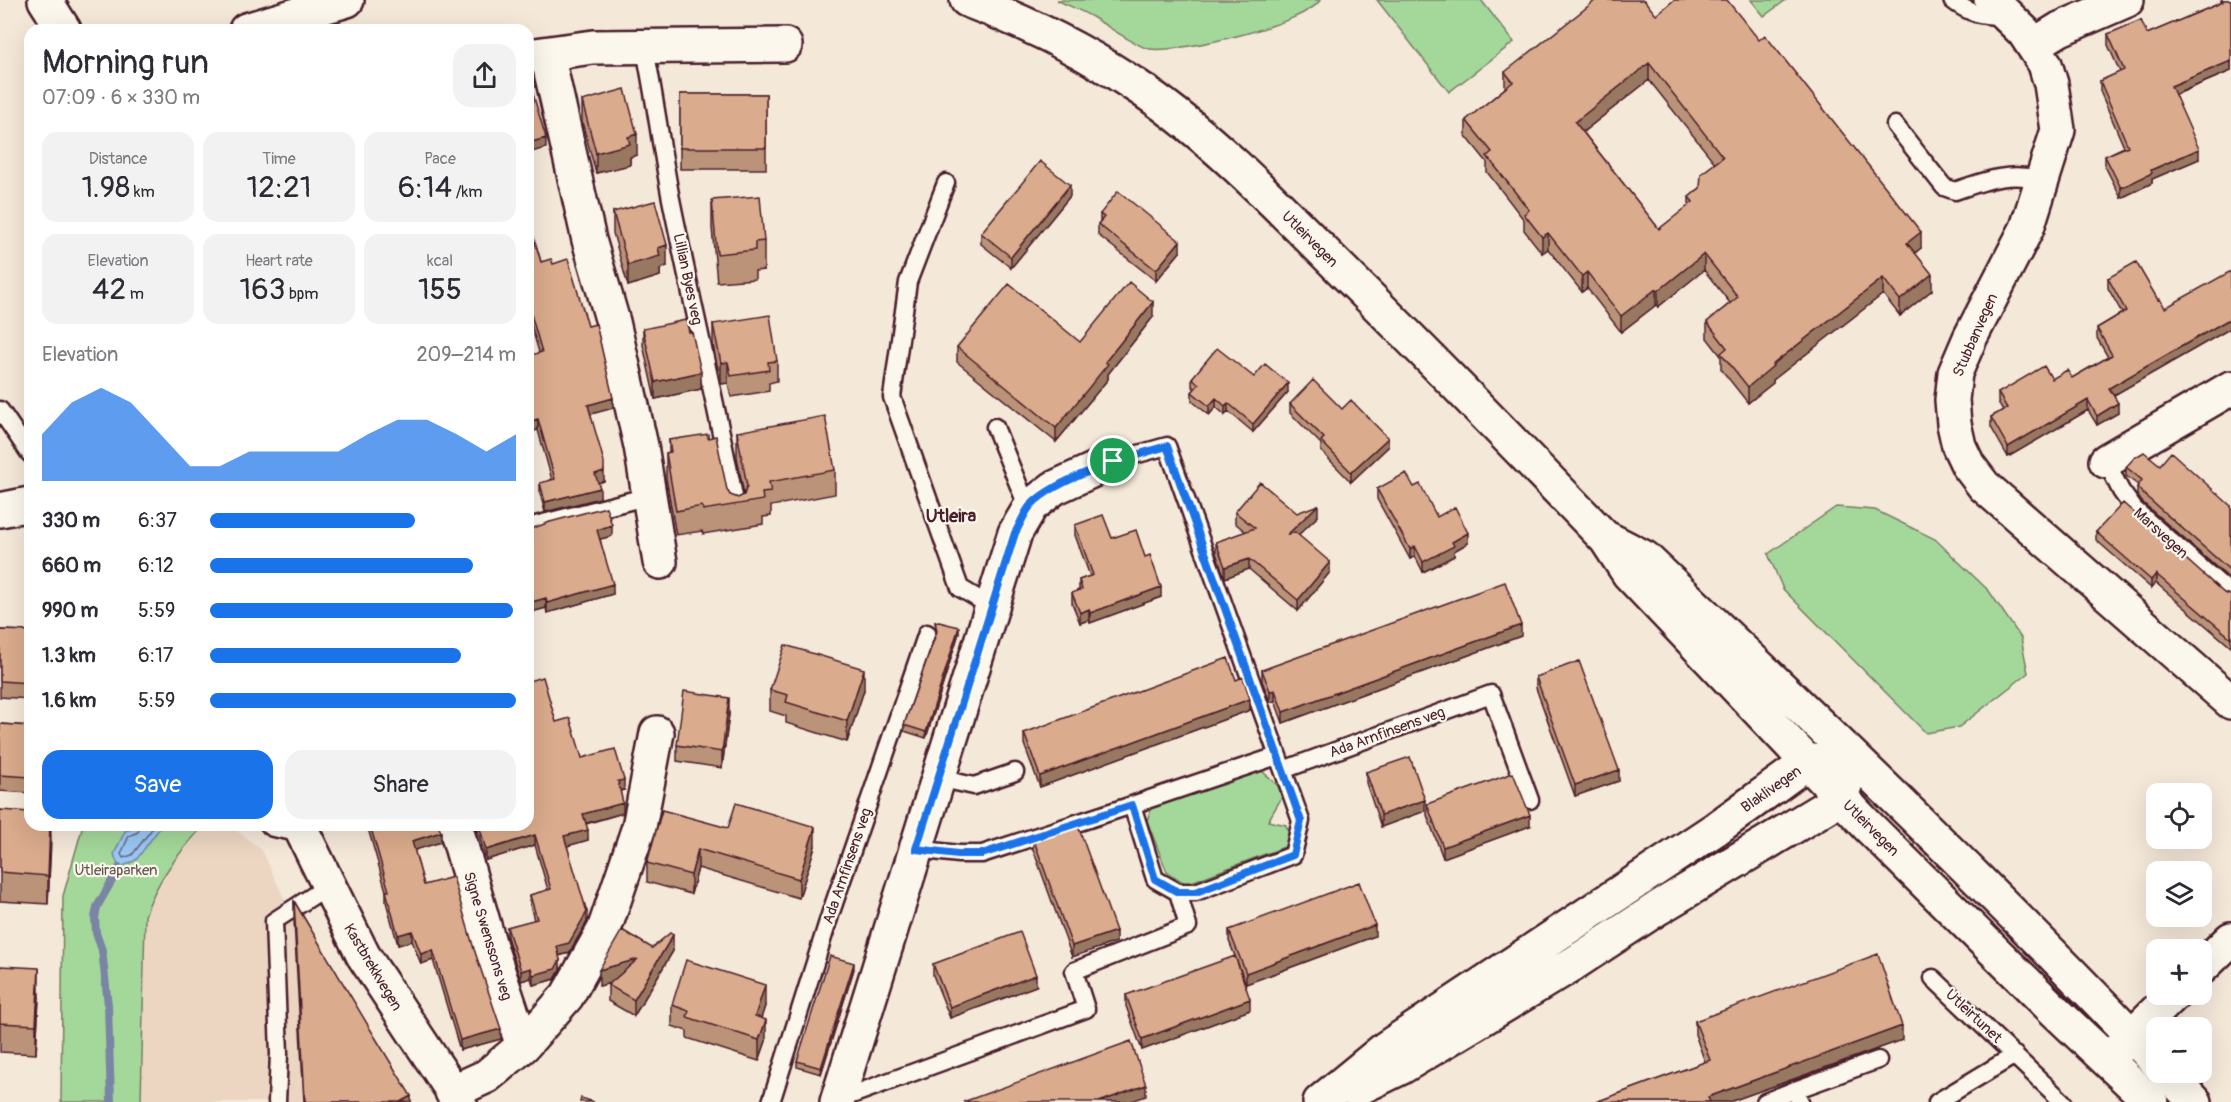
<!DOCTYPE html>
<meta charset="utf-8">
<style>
body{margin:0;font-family:Pangolin,sans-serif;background:#f2f2f3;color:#2b2b33;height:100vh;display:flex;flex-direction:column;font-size:22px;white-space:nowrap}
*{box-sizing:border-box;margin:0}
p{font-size:20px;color:#7c7c81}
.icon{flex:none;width:33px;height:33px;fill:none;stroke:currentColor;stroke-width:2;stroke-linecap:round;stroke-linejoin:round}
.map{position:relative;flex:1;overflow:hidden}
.side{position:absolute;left:24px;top:24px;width:510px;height:807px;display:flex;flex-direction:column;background:#fff;border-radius:18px;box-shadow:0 6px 24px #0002}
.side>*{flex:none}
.fabs{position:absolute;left:2146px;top:783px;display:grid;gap:12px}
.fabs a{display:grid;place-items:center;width:66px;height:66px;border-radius:12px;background:#fff;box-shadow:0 6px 24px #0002;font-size:30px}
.pin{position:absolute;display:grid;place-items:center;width:51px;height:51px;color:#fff;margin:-26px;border:3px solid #fff;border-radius:50%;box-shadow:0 2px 6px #0007}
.round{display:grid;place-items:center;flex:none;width:63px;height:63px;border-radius:18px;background:#f2f2f3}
.overview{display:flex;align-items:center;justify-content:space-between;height:102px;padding:0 18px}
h1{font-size:33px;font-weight:600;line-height:45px}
.stats{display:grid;grid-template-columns:repeat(3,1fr);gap:9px;height:102px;padding:6px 18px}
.stats div{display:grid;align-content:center;border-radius:15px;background:#f2f2f3;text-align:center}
.stats b{font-size:30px;font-weight:600}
.stats small{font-size:16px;font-weight:400}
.stats p{font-size:16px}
.chart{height:168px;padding:12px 18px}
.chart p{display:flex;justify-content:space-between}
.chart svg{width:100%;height:108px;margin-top:6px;fill:#1a73e8;opacity:.7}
.action{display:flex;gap:12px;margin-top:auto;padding:12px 18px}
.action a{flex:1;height:69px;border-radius:18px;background:#1a73e8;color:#fff;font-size:24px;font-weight:600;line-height:69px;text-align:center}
.action a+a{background:#f2f2f3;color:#2b2b33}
ul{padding:0 18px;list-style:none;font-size:20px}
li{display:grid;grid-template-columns:96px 72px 1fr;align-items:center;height:45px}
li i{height:15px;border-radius:8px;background:#1a73e8}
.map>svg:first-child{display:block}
</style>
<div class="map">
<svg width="2231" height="1102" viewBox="0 0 2231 1102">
<rect width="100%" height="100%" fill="#f4e8d9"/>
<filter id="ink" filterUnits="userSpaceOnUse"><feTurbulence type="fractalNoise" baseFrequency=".0167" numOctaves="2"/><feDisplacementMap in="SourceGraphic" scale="12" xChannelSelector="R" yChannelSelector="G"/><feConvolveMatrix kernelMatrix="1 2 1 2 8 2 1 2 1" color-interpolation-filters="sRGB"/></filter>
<g filter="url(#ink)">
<path fill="#ecd6c2" d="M204,825H232L236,830L262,850L295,922L403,1102H141L145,916L151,896L165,872L181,850Z"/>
<path fill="#a4d89a" stroke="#777c62" stroke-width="1.5" d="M1057,0H1320C1306,24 1179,53 1150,49C1138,48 1106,25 1094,18C1082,11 1069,6 1057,0Z
M1377,0H1481L1514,42L1449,92Z
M1751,0H1786L1764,16Z
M1836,507L1875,510L1935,539L1989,591L2021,638L2028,673L1959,727L1926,733L1783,589L1768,554Z
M1260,769L1278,786L1282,797L1268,821L1286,825L1292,844L1186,884L1167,872L1147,821L1151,808Z
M83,825H204C179,853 156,880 145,916L141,1102H61L63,896Z"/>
<path fill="#9ac8f5" stroke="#7a84a4" stroke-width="1.5" d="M142,825H162L136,860L119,868L114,854L125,831Z"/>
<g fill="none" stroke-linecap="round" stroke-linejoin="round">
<path stroke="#6a637c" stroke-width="1.5" d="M141,825L138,832L129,836L121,854L123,858L132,855L155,825"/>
<path stroke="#7a84a4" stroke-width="8" d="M111,1102L108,1005L102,950L96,933L95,918L97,907L119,868"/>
<defs>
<path id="lane" d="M1952,0C1969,14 1983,16 2004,16
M644,45C655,96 661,148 671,199C692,303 717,407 737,512
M1895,125L1944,187L1955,191C1986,180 2010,171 2043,180
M946,183L908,282L892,397L960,588L992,607
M0,410L30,454
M995,427L1023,496L1031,506
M1113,461L1167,446L1283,770L1491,694L1530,800
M2106,461L2121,491L2134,509L2231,594
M528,527L649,496
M1277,756L1132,805L1155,879L1178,892H1196L1293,855L1301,821L1283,770
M938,778L974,786L1015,772
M269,825L273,828L303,834
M916,849L959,854H982L1132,805
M1933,978L2063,1102
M838,1100L1086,1009L1074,971L1188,926L1178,892
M277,1102L279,1054L274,921L328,886
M771,1102L831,912L927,633
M1765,1102L1795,1090
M1800,1102L1795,1090L1878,1060
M1937,1102L2015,1055"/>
<path id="street" d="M1991,0L2024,32L2045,64L2051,84L2058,130L2027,228L1970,338L1955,373L1952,400L1954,424L1959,446L1968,465L1984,486L2231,702
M2034,45L2060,29L2127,0
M547,54L589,240L613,322L641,446L660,562
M528,56L593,47L785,45
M2106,461L2231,388
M0,510L30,504
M299,825L363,955L460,1102
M455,825L492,953L523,1046
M452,1092L487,1076L523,1046L567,996L604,930L639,827L657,733
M837,1102L1015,533L1031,506L1054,488L1113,461"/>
<path id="secondary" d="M45,0L64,30
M967,0C1029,23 1090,54 1144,91C1222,145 1288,217 1355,283C1440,367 1523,453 1606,539L1629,574L1867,825L2055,1011L2151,1102
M246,30L347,0
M1608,539L1645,558C1819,723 1992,889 2157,1062
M2202,967L2231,939
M2117,1050L2174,994
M2167,1072L2195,1102
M1355,1090L1400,1068L1573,964L1658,908L1841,798L1847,779
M1320,1102L1386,1048L1717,828L1808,762L1829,760"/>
</defs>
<use href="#lane" stroke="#4a1f2b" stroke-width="21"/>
<use href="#street" stroke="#4a1f2b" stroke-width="38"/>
<use href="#secondary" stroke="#4a1f2b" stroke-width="38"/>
<use href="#lane" stroke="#fbf7ec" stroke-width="16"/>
<use href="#street" stroke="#fbf7ec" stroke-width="33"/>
<use href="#secondary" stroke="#fbf7ec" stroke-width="33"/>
</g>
<path fill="#bb9378" stroke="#4a1f2b" stroke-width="1.5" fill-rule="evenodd" d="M2221,0H2231V71L2175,95L2199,159L2152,179V183L2121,198L2105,166V156L2124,147L2100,91V81L2120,72L2108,45V34H2147L2221,3Z
M1656,15L1921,248L1915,253L1932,290L1900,316L1883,294L1773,380V383L1748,403L1721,369V356L1707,338V322L1730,303L1704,270L1658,307L1656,305L1621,332L1587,288L1582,292L1548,249L1542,253L1524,230V220L1487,172V162L1466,136V120L1505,88V72ZM1649,80L1715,163L1700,188L1689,197V206L1659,229L1583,132Z
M680,94H766V169H680Z
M582,101L637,155L630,157V165L596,173L582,122Z
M1070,196L1011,268L981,244V233Z
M712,200L764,241V270L755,271V279L717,282L712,228Z
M613,212L667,266L660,269V276L628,286L613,233Z
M1100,214L1180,252L1156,281L1098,235V224L1100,222Z
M528,218L541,262L613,408L590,414L604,481L598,483L600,498L545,512L540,493V483L552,480L538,430L528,432L539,352L528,315Z
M2108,278L2158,300L2165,308L2231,328L2114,395L2118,413L2097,425L2088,410L2008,457L1991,427V417L2003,410L1998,402V393L2052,379L2072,378L2108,357L2097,338V328L2122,313L2108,288Z
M1153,317L1108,374V379L1056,442L957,362V347L1080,342Z
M713,324L777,361V381L769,383V391L731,397L728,383L721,384L713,345Z
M643,329L701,389L655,399L643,345Z
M1254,377L1288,392L1253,432L1228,411L1225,415L1216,407L1209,415L1192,401V392L1195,389L1192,386V378Z
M1290,404L1388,447L1351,482L1321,451V444L1290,413Z
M737,432L835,470V494L771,506V516L763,517V524L703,534L702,531L676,535L666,478V453L669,452V440L708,438L727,490L730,495L738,498L744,495L737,457Z
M2160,465L2231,506V580L2142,502L2137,495V487L2138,485L2126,476V467Z
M1414,487L1437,517L1468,543L1454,551V556L1423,572L1415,556L1410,559L1377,499V489Z
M1235,512L1297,513L1318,516L1298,535L1330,572L1298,611L1249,569L1225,578L1216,553V542L1246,532L1235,523Z
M550,522L612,536L600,539L613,594L547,613L546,608L528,613Z
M1075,525L1112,538L1145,557L1161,597L1090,623L1089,620L1080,623L1072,603V593L1079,590V580L1090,576L1075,535Z
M2096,532L2224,593L2231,595V647L2156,583L2151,588L2096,540Z
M935,621L959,633L926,738L904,731V725L936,632Z
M0,630L30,631V699L0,697Z
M1521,636L1283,723L1275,701L1270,702L1262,681V670Z
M1536,677L1619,781L1575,796L1536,688Z
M1236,680L1250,710L1040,787L1024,744V733Z
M770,690H864L847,742L786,723V716L770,711Z
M729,714L722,768L677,761V745Z
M556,722L582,758L624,790L620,791L623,813L586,824L588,840L567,846L587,922L569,953L559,956L560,970L555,979L533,985L531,978L521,981L507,937V927L534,920L530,905V895L548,890L535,845L486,860L478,832H477L474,825H528Z
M0,724L30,726V793L0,791Z
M1366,772L1425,811L1381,827L1366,783Z
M1427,804L1530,826L1443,858L1427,815Z
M0,810L51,825L48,904L0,901Z
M367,825H438L441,842L414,850L424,885L501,1039L460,1050L433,960L421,964L412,941L398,945L386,902V891Z
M728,828L815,846L799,898L698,868L691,894L647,882V863Z
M1033,838L1116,942L1072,957L1033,849Z
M294,901L411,1102H304L294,921Z
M1229,930L1375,936L1246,984L1229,941Z
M652,948L673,951L634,1016L608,1001V985L611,983L599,986Z
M933,964L1036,986L950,1018L933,975Z
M0,966L39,997L36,1054L0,1052Z
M854,969L821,1074L797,1067V1061Z
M1126,995L1250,1010L1142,1050L1126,1006Z
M672,1005L765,1006L761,1018L766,1041L759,1061L687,1038V1031L672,1026Z
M1695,1021L1902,1040L1729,1102H1596L1705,1062L1695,1034Z"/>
<path fill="#997862" stroke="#4a1f2b" stroke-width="1.5" d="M2231,61V71L2171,96V86Z
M1649,63V80L1575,138V122Z
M637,134V155L630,157V165L596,173V153L628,137Z
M546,138V148L528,153V143Z
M2199,149V159L2152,179V183L2121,198V188L2151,170Z
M1070,185V196L1011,268V257Z
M1921,232V248L1907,259V243Z
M1548,233V249L1542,253V237Z
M1180,241V252L1156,281V270Z
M667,245V266L660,269V276L628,286V265L658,248Z
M1704,254V270L1658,307V291Z
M1587,272V288L1582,292V276Z
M1932,274V290L1900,316V300Z
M1883,278V294L1773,380V383L1748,403V387L1772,365Z
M1656,289V305L1621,332V316Z
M1153,302V317L1108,374V379L1056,442V428L1105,362Z
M2231,318V328L2109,398V388Z
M728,362V383L721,384V363Z
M701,372V389L655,399V382Z
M1288,383V392L1253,432V424Z
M613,398V408L588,415V405Z
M1216,398V407L1209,415V406Z
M2088,400V410L2008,457V447Z
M1228,403V411L1225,415V406Z
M2118,403V413L2097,425V416Z
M538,419V430L528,432V422Z
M1388,438V447L1351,482V472Z
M604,471V481L595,484V474Z
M600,488V498L545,512V502Z
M1318,505V516L1287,546V535Z
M612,525V536L597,540V530Z
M1468,533V543L1454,551V556L1423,572V562L1452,542Z
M1415,546V556L1410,559V549Z
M1249,559V569L1225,578V567Z
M1330,562V572L1298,611V600Z
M2156,574V583L2151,588V580Z
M613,584V594L547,613V603Z
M1161,587V597L1090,623V613Z
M546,598V608L528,613V603Z
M1089,609V620L1080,623V613Z
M1521,625V636L1283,723V712Z
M959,627V633L926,738V732Z
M864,669V690L847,742V721Z
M1275,690V701L1270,702V691Z
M729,698V714L722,768V752Z
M1250,699V710L1040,787V776Z
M1619,770V781L1575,796V785Z
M624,780V790L618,791V781Z
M1425,800V811L1381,827V815Z
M623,803V813L583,824V814Z
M1530,815V826L1443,858V847Z
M50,825L51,841L48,904V876Z
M477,825H478V832H477Z
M815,827V846L799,898V879Z
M588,830V840L564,847V836Z
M441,832V842L412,851V841Z
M535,835V845L486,860V850Z
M698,849V868L691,894V875Z
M587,912V922L569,953L557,956V946Z
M1375,925V936L1246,984V973Z
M412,931V941L398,945V935Z
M1116,931V942L1072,957V946Z
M673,935V951L634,1016V1000Z
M433,950V960L421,964V954Z
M638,959V976L599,986V970Z
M560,960V970L555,979L533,985V975Z
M854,963V969L821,1074V1068Z
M39,968V997L36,1054V1025Z
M531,968V978L521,981V971Z
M1036,975V986L950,1018V1007Z
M765,985V1006L755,1037V1016Z
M1250,999V1010L1142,1050V1039Z
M766,1020V1041L759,1061V1040Z
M1902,1026V1040L1729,1102H1708V1097Z
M501,1029V1039L460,1050V1040Z
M1146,1085V1096L1129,1102H1099Z
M411,1096V1102H400Z"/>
<path fill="#daab8c" stroke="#4a1f2b" stroke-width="1.5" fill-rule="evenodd" d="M1596,0H1644L1656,15L1674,0H1727L1759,40L1765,35L1921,232L1907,243L1932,274L1900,300L1883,278L1772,365L1773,366L1748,387L1721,353L1727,348L1707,322L1738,297L1704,254L1658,291L1656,289L1621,316L1587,272L1582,276L1548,233L1542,237L1524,214L1529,210L1487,156L1492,152L1466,120L1513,82L1505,72ZM1649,63L1723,157L1701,174L1700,188L1689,197L1693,202L1659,229L1575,122Z
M2222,0H2231V61L2171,86L2199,149L2151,170L2152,173L2121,188L2105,156L2128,146L2100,81L2124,70L2108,34L2141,20L2147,34L2223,2Z
M625,89L637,134L628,137L630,144L596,153L582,101Z
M533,94L546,138L528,143V96Z
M680,94H766V148H680Z
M1040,161L1070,185L1011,257L981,233Z
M1118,191L1180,241L1156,270L1098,224L1104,217L1100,214Z
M760,196L764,241L755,242V250L717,254L712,200Z
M655,201L667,245L658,248L660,256L628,265L613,212Z
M528,218L541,262L551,259L553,264L568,259L588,326L596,324L613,398L588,405L604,462V471L595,474L600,488L545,502L540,483L555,479L538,419L528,422V356L542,352L528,304Z
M2136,262L2158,300L2160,299L2165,308L2231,271V318L2109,388L2118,403L2097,416L2088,400L2008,447L1991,417L2007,408L1998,393L2044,366L2052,379L2067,370L2072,378L2112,355L2097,328L2126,311L2108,278Z
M1129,282L1153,302L1105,362L1108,364L1056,428L957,347L1009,284L1080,342Z
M770,315L777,361L768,362L769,370L731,376L728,362L721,363L713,324Z
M686,320L689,332H692L701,372L655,382L643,329Z
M1217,348L1254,377L1265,364L1288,383L1253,424L1228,403L1225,406L1216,398L1209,406L1192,392L1199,384L1192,378Z
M1313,380L1342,409L1351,400L1388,438L1351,472L1321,441L1324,438L1290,404Z
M825,416L835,470L769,482L771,492L762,493L763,500L703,510L702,506L676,511L666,453L671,452L669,440L708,434V438L716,436L727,490L730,495L738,498L744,495L747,486L737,432Z
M2144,452L2160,465L2171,452L2231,506V571L2142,493L2137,487L2142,480L2126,467L2134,458Z
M1406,473L1414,487L1420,484L1437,517L1455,507L1468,533L1452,542L1454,546L1423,562L1415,546L1410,549L1377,489Z
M1260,482L1297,513L1318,505L1287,535L1295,532L1330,562L1298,600L1249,559L1225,567L1216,542L1255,528L1235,512Z
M2123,503L2224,593L2231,595V638L2156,574L2151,580L2096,532Z
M606,507L612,525L597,530L613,584L547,603L546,598L528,603V530L550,522Z
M1103,515L1112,538L1136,530L1145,557L1150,555L1161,587L1090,613L1089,609L1080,613L1072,593L1082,589L1079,580L1093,575L1075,525Z
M1505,582L1521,625L1283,712L1275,690L1270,691L1262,670Z
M935,621L959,627L926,732L904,725L937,631Z
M0,630L30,631V683L0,681Z
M785,645L864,669L847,721L786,702L788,695L770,690Z
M1228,658L1236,680L1243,677L1250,699L1040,776L1024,733Z
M1579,661L1619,770L1575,785L1536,677Z
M543,677L556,722L570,718L582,758L615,749L624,780L618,781L623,803L583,814L588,830L564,836L587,912L569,943L557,946L560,960L555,969L533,975L531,968L521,971L507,927L537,919L530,895L551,889L535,835L486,850L479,825H528V681Z
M684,691L729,698L722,752L677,745Z
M0,724L30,726V777L0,775Z
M1410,757L1425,800L1381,815L1366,772Z
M1513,773L1530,815L1443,847L1427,804Z
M736,803L815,827L799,879L698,849L691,875L647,863L662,810L728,828Z
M0,810L30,812V825H50L48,876L0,872Z
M1077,823L1116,931L1072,946L1033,838Z
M370,825H438L441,832L412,841L424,885L453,877L474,949L501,1029L460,1040L433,950L421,954L412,931L398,935L386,891H389Z
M1359,882L1375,925L1246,973L1229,930Z
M294,901L375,1037L411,1096L400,1102H306L305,1100Z
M622,930L652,948L670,933L673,935L634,1000L608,985L638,959L599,970Z
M1020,932L1036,975L950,1007L933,964Z
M1878,954L1902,1026L1708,1097L1710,1102H1596L1710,1060L1695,1021Z
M830,956L854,963L821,1068L797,1061Z
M1235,956L1250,999L1142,1039L1126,995Z
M686,960L765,985L755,1016L766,1020L759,1040L687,1017L689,1011L672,1005Z
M0,966L39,968L36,1025L0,1023Z
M1131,1041L1146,1085L1099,1102H963Z
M581,1098L594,1102H580Z"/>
</g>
<g fill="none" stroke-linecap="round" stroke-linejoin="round" filter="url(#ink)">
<defs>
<path id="route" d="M1167,446L1301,821L1293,855L1196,892H1178L1155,879L1132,805L982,854H958L916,849L1015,533C1020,525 1024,513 1031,505C1058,477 1129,457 1167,446Z"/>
</defs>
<use href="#route" stroke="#fff" stroke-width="12"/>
<use href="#route" stroke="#1a73e8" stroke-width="8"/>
</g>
<g text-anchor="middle" stroke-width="4.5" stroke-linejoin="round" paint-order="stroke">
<g font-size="15" fill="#4a1f2b" stroke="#fbf7ec">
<text transform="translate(1310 239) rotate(45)" y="5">Utleirvegen</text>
<text transform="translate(688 279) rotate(78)" y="5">Lillian Byes veg</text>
<text transform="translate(1975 335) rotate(-66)" y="5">Stubbanvegen</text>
<text transform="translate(2161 533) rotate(42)" y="5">Marsvegen</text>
<text transform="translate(1387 732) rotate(-20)" y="5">Ada Arnfinsens veg</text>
<text transform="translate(1771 789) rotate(-35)" y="5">Blaklivegen</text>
<text transform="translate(1871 828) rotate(45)" y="5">Utleirvegen</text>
<text transform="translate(847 866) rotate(-71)" y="5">Ada Arnfinsens veg</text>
<text transform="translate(488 936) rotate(73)" y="5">Signe Swenssons veg</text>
<text transform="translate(373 967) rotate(59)" y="5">Kastbrekkvegen</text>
<text transform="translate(1974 1016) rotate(43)" y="5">Utleirtunet</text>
</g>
<g font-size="15" fill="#65564c" stroke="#fbf7ec">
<text x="116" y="875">Utleiraparken</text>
</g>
<g font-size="18" font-weight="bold" fill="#4a1f2b" stroke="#fbf7ec">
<text x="951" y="522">Utleira</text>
</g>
</g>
</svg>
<div class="fabs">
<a><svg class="icon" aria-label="locate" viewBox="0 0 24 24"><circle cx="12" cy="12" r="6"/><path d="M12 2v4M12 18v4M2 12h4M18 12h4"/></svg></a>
<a><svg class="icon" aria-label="layers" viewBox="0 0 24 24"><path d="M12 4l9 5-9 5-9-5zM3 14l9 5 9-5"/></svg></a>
<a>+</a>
<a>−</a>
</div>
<div class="pin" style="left:1113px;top:461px;background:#1e9e55"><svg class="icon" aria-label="arrive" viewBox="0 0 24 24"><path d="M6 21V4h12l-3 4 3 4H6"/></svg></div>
<section class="side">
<div class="overview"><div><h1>Morning run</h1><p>07:09 · 6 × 330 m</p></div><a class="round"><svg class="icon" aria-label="share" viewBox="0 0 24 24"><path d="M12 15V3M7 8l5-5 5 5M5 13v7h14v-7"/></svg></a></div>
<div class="stats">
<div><p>Distance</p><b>1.98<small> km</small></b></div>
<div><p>Time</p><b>12:21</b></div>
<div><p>Pace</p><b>6:14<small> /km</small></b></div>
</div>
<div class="stats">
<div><p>Elevation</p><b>42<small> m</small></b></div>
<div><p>Heart rate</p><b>163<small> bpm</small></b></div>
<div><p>kcal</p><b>155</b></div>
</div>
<div class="chart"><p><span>Elevation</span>209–214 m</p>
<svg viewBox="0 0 160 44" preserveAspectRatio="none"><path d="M0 44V25L10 12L20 6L30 12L40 25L50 38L60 38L70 32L80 32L90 32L100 32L110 25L120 19L130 19L140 25L150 32L160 25V44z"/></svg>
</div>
<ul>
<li><b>330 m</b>6:37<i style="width:67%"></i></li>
<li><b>660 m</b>6:12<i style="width:86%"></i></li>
<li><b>990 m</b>5:59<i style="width:99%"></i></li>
<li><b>1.3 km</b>6:17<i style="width:82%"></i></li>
<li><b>1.6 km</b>5:59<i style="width:100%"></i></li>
</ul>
<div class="action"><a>Save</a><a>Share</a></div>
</section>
</div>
